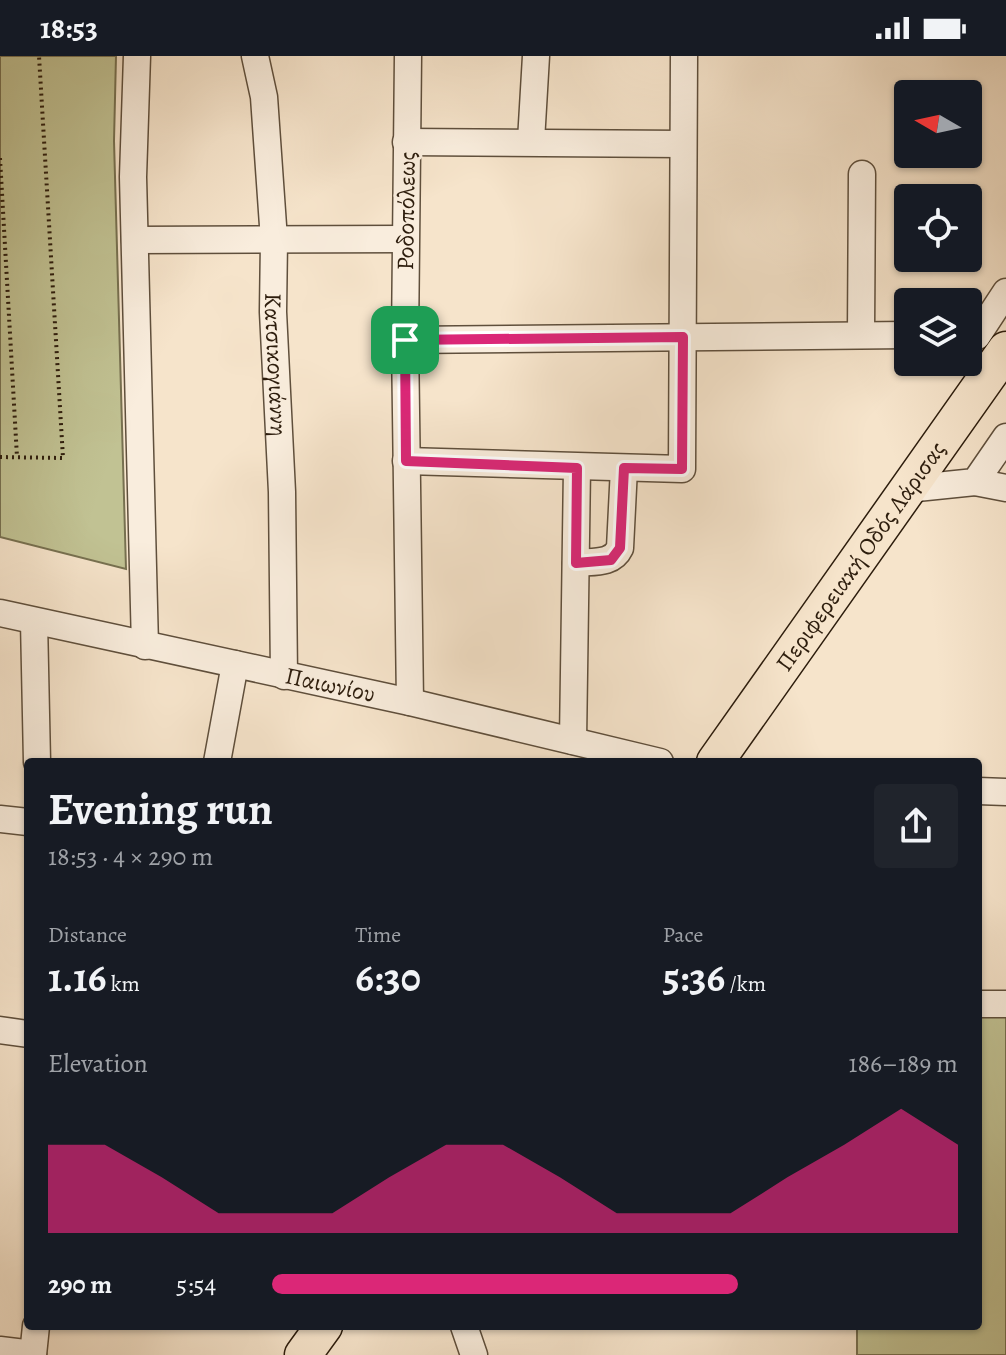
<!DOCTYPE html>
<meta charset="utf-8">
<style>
body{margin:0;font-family:Alegreya,serif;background:#20242c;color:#f1f3f6;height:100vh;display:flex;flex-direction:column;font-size:30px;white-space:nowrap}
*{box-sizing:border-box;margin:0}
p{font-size:26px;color:#9ea1a6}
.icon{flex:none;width:44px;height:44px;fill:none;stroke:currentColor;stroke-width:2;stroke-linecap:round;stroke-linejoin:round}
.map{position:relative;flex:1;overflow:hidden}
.details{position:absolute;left:24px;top:702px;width:958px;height:572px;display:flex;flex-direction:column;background:#171b24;border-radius:8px;box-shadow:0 2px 6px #0004}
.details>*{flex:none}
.needle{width:52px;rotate:279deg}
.controls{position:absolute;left:894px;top:24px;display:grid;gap:16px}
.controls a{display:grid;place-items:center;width:88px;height:88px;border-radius:8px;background:#171b24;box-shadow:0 2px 6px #0004;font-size:40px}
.pin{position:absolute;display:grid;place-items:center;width:68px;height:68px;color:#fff;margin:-34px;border-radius:16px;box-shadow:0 4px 12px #0006}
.round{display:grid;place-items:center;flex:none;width:84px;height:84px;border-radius:8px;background:#20242c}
.summary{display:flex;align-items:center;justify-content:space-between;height:136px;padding:0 24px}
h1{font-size:44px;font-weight:700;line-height:60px}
.figures{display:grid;grid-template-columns:repeat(3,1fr);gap:12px;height:136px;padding:8px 24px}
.figures div{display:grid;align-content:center}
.figures b{font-size:40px;font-weight:700}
.figures small{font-size:22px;font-weight:400}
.figures p{font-size:22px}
.chart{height:224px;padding:16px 24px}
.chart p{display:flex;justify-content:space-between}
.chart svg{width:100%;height:144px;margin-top:8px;fill:#db2777;opacity:.7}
ul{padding:0 24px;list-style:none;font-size:26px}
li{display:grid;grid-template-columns:128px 96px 1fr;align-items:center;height:60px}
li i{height:20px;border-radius:10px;background:#db2777}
.status{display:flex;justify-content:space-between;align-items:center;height:56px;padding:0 40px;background:#171b24;direction:ltr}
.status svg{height:22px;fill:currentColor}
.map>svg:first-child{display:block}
</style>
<div class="status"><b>18:53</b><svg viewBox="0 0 49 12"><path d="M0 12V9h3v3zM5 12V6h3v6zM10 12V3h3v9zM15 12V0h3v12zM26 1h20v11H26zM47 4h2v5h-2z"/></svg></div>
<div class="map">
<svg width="1006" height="1299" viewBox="0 0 1006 1299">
<rect width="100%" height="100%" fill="#f6e4cb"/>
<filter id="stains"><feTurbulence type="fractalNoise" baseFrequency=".0025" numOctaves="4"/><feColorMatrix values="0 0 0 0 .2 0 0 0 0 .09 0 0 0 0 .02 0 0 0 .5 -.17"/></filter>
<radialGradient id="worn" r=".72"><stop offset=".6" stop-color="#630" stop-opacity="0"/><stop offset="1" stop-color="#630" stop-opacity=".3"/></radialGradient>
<path fill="#c1c293" stroke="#777050" stroke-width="2" d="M0,0H116L114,85L126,513L0,481Z
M978,956H1006V1299H857V1270H978Z"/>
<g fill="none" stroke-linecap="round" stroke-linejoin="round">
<defs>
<g id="minor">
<path d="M137,0L133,121L145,590"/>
<path id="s1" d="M255,0L264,41L274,184L273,256L282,436L284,620"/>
<path d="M408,0L405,284L410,646"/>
<path d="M531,85L536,0"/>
<path d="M406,86L683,88"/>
<path d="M135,184L405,183"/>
<path d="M861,278L862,118"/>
<path d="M977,280L1006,236"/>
<path d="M405,284L908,279"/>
<path d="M406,405L682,413L684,0"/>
<path d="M975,426L1006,432"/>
<path d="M907,433L975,426L1006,381"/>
<path d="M576,507C592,505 612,509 620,492L624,412"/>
<path id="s2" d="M0,557L410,646L660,706"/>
<path d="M34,565L37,706"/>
<path d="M573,685L577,412"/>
<path d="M217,706L235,608"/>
<path d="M978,735L1006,736"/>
<path d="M0,763L28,766"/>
<path d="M978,948H1006"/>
<path d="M0,974L28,978"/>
<path d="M464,1270L474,1299"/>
<path d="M0,1294L33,1298"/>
<path d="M33,1299L36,1270"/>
</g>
<g id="highway">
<path id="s3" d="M715,706L1006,294"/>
<path d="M303,1299L324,1270"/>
</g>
</defs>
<use href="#minor" stroke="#5f4f3c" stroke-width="29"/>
<use href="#highway" stroke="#2d1d0d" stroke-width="39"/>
<path stroke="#2d1d0d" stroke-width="4" stroke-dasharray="2 4" stroke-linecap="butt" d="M0,102L17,401
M0,401L63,402L39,0"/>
<use href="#minor" stroke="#f9eddd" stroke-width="26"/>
<use href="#highway" stroke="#f6e4cb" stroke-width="36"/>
</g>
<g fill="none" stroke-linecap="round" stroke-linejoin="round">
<defs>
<path id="route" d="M683,281L682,413L624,412L620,492L611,504L576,507L577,412L406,405L405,284Z"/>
</defs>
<use href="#route" stroke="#fff" stroke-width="16"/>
<use href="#route" stroke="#db2777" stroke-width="10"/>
</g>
<g text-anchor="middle" stroke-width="6" stroke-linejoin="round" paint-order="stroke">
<g font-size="24" fill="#2d1d0d" stroke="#f9eddd">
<text transform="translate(406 155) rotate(-89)" y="8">Ροδοπόλεως</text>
<text dy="8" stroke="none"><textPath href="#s1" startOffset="310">Κατσικογιάννη</textPath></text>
<text dy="8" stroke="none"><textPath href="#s3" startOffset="252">Περιφερειακή Οδός Λάρισας</textPath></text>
<text dy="8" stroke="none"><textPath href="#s2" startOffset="338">Παιωνίου</textPath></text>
</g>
</g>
<rect width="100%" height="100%" filter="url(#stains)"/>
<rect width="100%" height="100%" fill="url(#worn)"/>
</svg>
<div class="controls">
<a><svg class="needle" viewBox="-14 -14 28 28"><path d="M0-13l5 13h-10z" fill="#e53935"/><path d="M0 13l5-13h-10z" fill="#9ea1a6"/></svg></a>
<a><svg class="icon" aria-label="locate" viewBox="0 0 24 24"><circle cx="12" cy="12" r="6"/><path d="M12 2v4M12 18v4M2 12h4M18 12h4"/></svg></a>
<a><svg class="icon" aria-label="layers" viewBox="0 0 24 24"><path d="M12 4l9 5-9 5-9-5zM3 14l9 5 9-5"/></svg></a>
</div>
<div class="pin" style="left:405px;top:284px;background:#1e9e55"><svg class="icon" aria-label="arrive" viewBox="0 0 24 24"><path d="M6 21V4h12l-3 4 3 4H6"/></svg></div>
<section class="details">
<div class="summary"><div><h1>Evening run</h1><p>18:53 · 4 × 290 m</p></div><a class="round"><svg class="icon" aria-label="share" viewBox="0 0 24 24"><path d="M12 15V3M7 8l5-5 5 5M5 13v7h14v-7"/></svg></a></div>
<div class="figures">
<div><p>Distance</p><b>1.16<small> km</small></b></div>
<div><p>Time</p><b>6:30</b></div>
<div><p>Pace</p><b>5:36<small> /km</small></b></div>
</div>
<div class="chart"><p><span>Elevation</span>186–189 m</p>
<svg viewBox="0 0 160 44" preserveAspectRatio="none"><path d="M0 44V17L10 17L20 27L30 38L40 38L50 38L60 27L70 17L80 17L90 27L100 38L110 38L120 38L130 27L140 17L150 6L160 17V44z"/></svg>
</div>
<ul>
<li><b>290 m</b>5:54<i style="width:68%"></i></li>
</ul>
</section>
</div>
